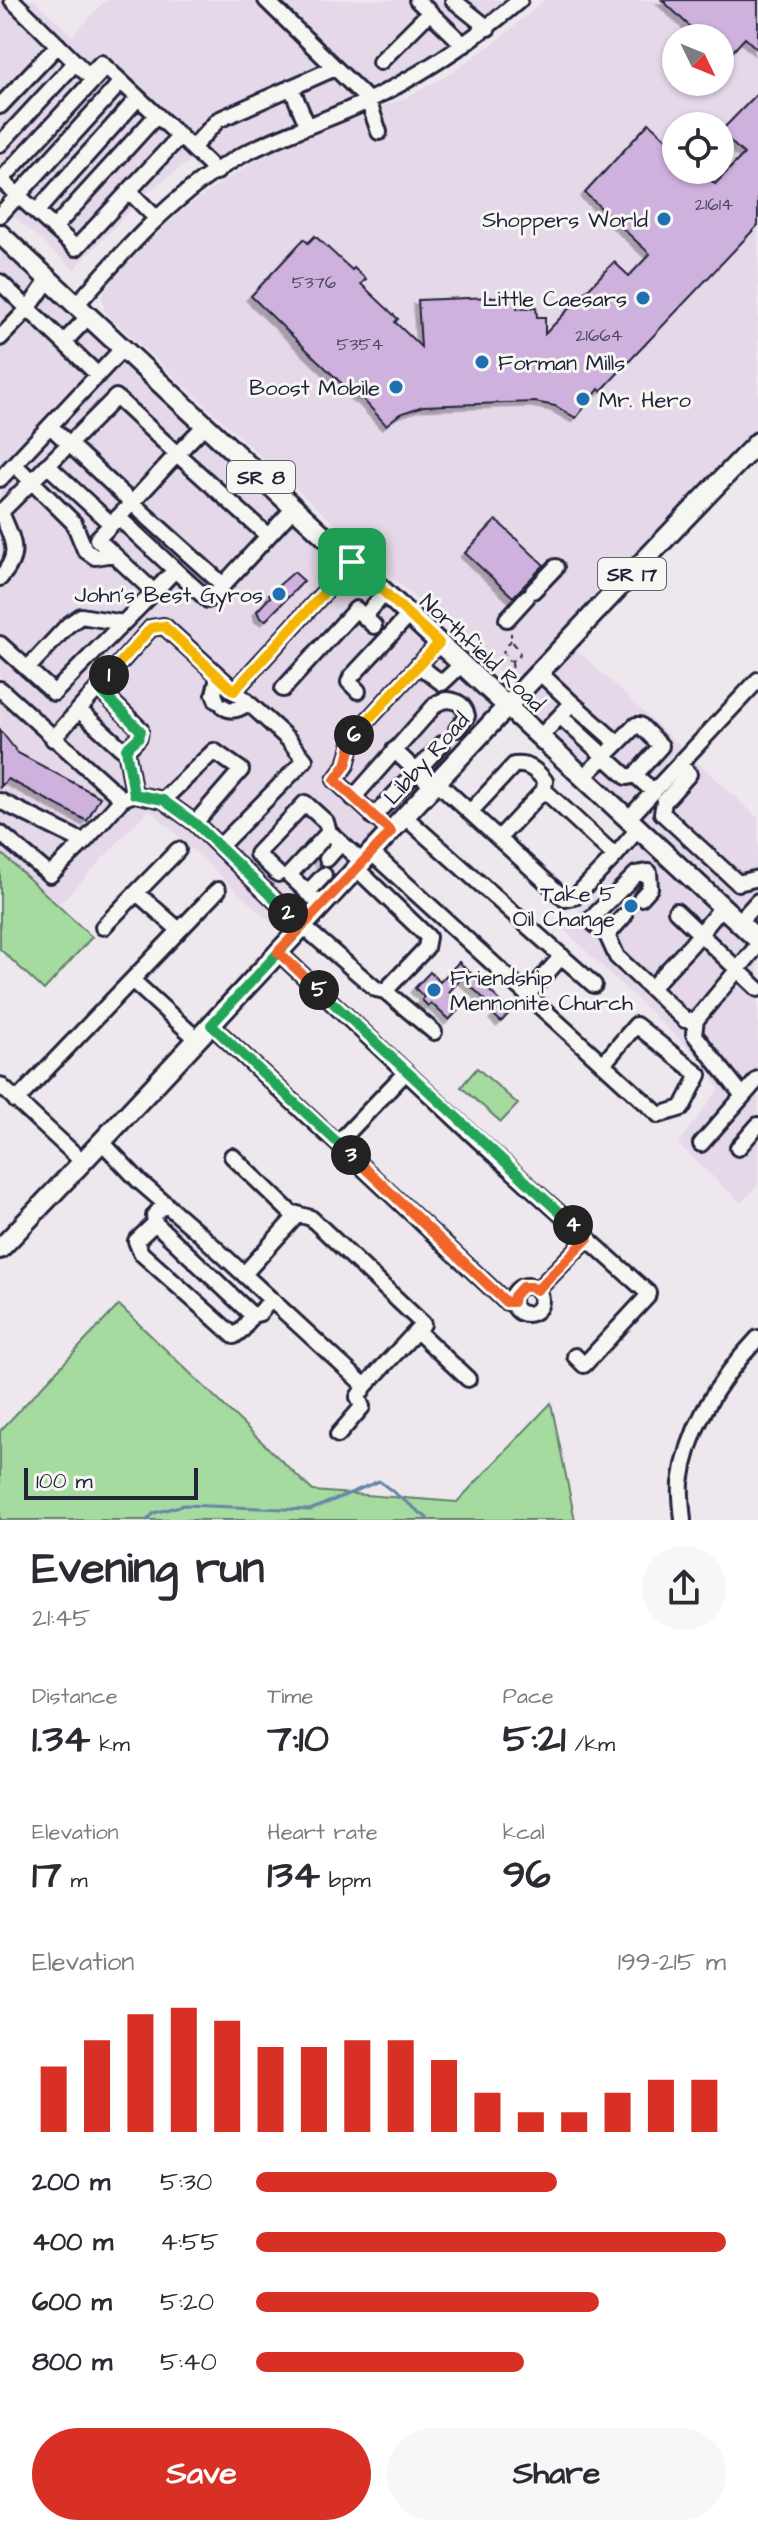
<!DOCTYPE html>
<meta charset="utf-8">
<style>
body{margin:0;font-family:"Architects Daughter",sans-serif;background:#f7f7f7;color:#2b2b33;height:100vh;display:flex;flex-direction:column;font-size:30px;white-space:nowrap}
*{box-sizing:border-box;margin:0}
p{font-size:26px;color:#7c7c81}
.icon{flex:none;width:44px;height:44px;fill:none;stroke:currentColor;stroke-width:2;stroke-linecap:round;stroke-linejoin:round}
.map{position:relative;height:1520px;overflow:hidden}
.side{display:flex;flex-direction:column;background:#fff;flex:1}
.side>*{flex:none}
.needle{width:52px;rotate:133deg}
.fabs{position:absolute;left:662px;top:24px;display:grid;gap:16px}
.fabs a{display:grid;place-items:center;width:72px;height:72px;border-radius:50%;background:#fff;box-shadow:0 2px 6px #0004;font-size:40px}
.scale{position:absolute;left:24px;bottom:20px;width:174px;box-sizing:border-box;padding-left:8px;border:4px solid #22223b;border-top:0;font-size:22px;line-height:28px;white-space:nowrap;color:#22223b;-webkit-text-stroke:6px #f6f6f2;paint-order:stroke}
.pin{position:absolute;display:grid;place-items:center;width:68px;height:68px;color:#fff;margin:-34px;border-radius:16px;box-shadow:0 4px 12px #0006}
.km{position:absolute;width:40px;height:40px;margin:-20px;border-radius:50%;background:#222;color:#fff;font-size:22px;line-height:40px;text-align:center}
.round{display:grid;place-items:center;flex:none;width:84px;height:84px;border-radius:42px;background:#f7f7f7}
.summary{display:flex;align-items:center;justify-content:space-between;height:136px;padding:0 32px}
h1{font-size:44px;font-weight:700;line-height:60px}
.metrics{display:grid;grid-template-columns:repeat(3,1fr);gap:12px;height:136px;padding:8px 32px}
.metrics div{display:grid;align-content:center}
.metrics b{font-size:40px;font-weight:700}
.metrics small{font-size:22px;font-weight:400}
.metrics p{font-size:22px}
.chart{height:224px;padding:16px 32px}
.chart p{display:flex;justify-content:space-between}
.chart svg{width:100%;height:144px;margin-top:8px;stroke:#d93025;stroke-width:6}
.cta{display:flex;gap:16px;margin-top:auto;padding:16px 32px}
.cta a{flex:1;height:92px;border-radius:48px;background:#d93025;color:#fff;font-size:32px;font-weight:700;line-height:92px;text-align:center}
.cta a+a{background:#f7f7f7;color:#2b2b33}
ul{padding:0 32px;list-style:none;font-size:26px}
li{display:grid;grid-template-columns:128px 96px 1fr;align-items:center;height:60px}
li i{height:20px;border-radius:10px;background:#d93025}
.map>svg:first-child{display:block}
</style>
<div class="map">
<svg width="758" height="1520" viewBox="0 0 758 1520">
<defs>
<filter id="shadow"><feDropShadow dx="-4.5" dy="4.5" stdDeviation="0" flood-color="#0004"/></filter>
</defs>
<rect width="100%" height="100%" fill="#eee8ee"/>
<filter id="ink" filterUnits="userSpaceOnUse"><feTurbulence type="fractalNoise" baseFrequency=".0125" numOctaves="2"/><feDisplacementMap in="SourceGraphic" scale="16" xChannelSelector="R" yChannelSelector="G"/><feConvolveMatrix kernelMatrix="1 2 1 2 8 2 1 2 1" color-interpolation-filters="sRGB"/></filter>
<g filter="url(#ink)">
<path fill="#e5d8e9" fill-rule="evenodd" d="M0,0H34L72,36L106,0H520L477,37L223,168L205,150L145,194L74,270L0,204Z
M544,0H758V426L539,661L527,672L509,677L489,666L105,313L102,296L109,284L155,235L184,209L226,179L273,151L407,97L453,72L502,37ZM676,38H720V82H676ZM676,126H720V170H676Z
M0,234L506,706L568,642L758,818V1185L741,1203L678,1144L719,1089L704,1063L562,928L647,838L506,706L289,940L149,809L58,906L0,852Z"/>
<path fill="#a5db9f" stroke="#647e6d" stroke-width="2" d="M0,852L92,937L44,990L0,949Z
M477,1068L518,1104L501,1122L461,1087Z
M119,1305L313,1491L457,1502L551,1403L575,1520H0V1431Z"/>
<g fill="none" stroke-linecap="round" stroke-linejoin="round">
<path stroke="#6886a9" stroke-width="3" d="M147,1520L154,1513L184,1505L310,1510L379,1481L427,1518"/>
</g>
<path fill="#cfb1dd" stroke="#22223b" stroke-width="2" filter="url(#shadow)" d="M662,0H758V50L745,38L725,60L720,55V38H702Z
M758,93V225L601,391L599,389L576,418L555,406L535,402L423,406L400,414L386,425L361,397L360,399L339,381L251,296L304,239L308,243L315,236L352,270L354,268L366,279L361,284L398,319L395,322L421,347L418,300L517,296V309L536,307L537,317H545V334L614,262L629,276L650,254L585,193L649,123L676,148V170H700L715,184L744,154L720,132Z
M496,520L544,565L513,597L465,553Z
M294,572L304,581L266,620L260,618L257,611L271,596L269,594Z
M0,730L18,753L100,797L87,821L8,779L0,787Z
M459,962L511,1011L501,1022L494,1015L497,1011L462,978L449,992L463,1005L449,1020L431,1003L428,1006L422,1000L424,997L415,988L430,972L440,982Z"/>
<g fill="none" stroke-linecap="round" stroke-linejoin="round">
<path stroke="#c5c0ca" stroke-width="14" stroke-dasharray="14 7" stroke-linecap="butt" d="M317,869L327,859
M624,916L641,898"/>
<defs>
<path id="minor" d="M12,0L89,76L101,63L192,148
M266,0L368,100L379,132
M417,0L464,45
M453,0L488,28
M380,62L430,12
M291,87L307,125
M0,106L58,45
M0,144L75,63
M217,172L192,148L218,120L335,68
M0,179L76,248L180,136
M1,180L100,73
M129,191L156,218
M36,212L138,98
M0,215L121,82
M54,228L157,115
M0,282L98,375
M77,304C127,248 176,190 244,154C280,135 319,123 357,106C417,78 470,43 520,0
M0,338L28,309L49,279
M64,342L89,316
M14,464L74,523L85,550L95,557L113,554
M47,465L111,524
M0,479L123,348
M0,513L116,397L177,454L205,425
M118,517L175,570
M268,536L177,454L132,503L223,585L294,508
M0,578C23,553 12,540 1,512
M533,591L556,567
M154,592L175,570L208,600L223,585
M364,617L385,593
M507,619L527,597
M0,644L54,693L154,592L97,539L132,503L51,427
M418,665L442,683L462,664
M27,669L68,625L81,616L123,623
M539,672L572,703
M0,689L122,799L84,842L0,801
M283,689L356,609L374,626
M234,691L352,562
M358,691L349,682L351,677L409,615
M217,701L214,694L218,677
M224,707C232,713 241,708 248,703
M79,710L121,748L128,749L139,737L140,729L98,688
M540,737L560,716
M53,739L151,628L164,626L288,739L305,760L220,846
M617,743L572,703L560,716L627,777L635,775L654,792
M126,749L134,794
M394,750L433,787
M679,764L689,774L664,802L662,813L738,883L758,878
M583,778L636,725H640L661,746L635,775
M437,782L565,899L575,897L615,856
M353,798L436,704C448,696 464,701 467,716L457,729
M122,799L134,794L163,800L195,823L291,916L376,989L385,991L426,948L428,937L357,869
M163,800L214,751L241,770L195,823
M471,811L514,765C528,763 536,770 545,781L544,790L615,856L638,829
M373,817L442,744
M405,817L594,985
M628,819L758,680
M391,832L335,780L346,765L354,735L439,643
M0,833L50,875L84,842
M499,838L544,790
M372,853C468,940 563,1028 659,1115L682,1108L699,1075L636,1025L603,1064
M327,859L341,843
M278,874L257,854L305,803L326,822L329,832
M137,893L179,930
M307,893L324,875
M322,906L289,875L329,832L363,863
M676,911L758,989
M624,916L607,935L590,920L636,874L649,872L650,888L641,898
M738,923L758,901
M103,927L178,850
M607,935L617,957L685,1020H696
M278,952L478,1140L648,1293L647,1297L584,1365L575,1356
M132,980L197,1039
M651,988L691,945L722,907
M385,991L434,1032
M527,995L562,956
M211,1025L506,1302H513
M0,1085L83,1162
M743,1096L694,1034L696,1020L758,945
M16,1101L218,890
M102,1142L140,1182L199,1233L365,1386L358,1397L362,1407L338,1435
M338,1143L406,1072
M701,1144L758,1079
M738,1148L758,1125
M232,1156L290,1212L311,1218L423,1324L365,1386
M165,1203L154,1216L155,1223L252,1315L260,1313L271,1299
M155,1223L136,1241L141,1253L234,1336L243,1329L252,1315
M244,1274L298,1214
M513 1300a14 14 0 1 1 28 0a14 14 0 1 1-28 0Z
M537,1290L588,1238
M417,1331L468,1379
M683,1520C682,1508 680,1495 681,1483C688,1426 720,1378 758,1338"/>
<path id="major" d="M0,234L758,940
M0,1249C255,982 501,707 758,442"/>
</defs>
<use href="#minor" stroke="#22223b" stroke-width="20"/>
<use href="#major" stroke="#22223b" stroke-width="24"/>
<path stroke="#22223b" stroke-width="2" stroke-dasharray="6 6" stroke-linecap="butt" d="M511,640L503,652L509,661L516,660L520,655L519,650L511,640V633
M512,662L513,674"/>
<use href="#minor" stroke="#f6f6f2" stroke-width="14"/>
<use href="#major" stroke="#f6f6f2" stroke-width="18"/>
</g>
</g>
<g fill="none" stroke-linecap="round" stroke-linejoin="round" filter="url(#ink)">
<defs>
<path id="split-1" d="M109,675L151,628L164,626L234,691L352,562"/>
<path id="split-2" d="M109,675L98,688L141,731L139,737L126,749L134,794L163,800L195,823L288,913"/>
<path id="split-3" d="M288,913L303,926L211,1025L351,1155"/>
<path id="split-4" d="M351,1155L506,1302H513L514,1296L522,1287H531L537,1290L588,1238L573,1225"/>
<path id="split-5" d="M319,990L573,1225"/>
<path id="split-6" d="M319,990L278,952L391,832L335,780L346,765L354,735"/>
<path id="split-7" d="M352,562L439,643L354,735"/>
</defs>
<use href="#split-1" stroke="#fff" stroke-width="16"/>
<use href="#split-2" stroke="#fff" stroke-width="16"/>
<use href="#split-3" stroke="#fff" stroke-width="16"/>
<use href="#split-4" stroke="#fff" stroke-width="16"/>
<use href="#split-5" stroke="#fff" stroke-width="16"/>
<use href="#split-6" stroke="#fff" stroke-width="16"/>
<use href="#split-7" stroke="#fff" stroke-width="16"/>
<use href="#split-1" stroke="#f5b400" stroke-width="10"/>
<use href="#split-2" stroke="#22a559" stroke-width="10"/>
<use href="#split-3" stroke="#22a559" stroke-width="10"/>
<use href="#split-4" stroke="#f0652b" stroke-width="10"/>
<use href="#split-5" stroke="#22a559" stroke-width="10"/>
<use href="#split-6" stroke="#f0652b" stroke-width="10"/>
<use href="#split-7" stroke="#f5b400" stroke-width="10"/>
</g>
<g fill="#1f6fb2" stroke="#f6f6f2" stroke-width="3">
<circle cx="664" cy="219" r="8"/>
<circle cx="643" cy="298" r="8"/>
<circle cx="482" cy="362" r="8"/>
<circle cx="396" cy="387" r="8"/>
<circle cx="583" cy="399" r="8"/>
<circle cx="279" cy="594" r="8"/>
<circle cx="631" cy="906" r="8"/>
<circle cx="434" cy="990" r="8"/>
</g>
<g text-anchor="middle" stroke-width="6" stroke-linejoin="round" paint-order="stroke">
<g font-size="18" fill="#4d4664">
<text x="714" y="210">21614</text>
<text x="314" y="288">5376</text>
<text x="599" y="341">21664</text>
<text x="360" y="350">5354</text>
</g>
<g fill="#f6f6f2" stroke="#626272" stroke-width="2">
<rect x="227" y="461" width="68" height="32" rx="6"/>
<rect x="598" y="558" width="68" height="32" rx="6"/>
</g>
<g font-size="20" font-weight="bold" fill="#22223b">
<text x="261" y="484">SR 8</text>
<text x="632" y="581">SR 17</text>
</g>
<g font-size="22" fill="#22223b" stroke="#f6f6f2" text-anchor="end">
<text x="648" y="227">Shoppers World</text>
<text x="627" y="306">Little Caesars</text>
<text x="498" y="370" text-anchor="start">Forman Mills</text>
<text x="380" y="395">Boost Mobile</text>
<text x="599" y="407" text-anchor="start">Mr. Hero</text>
<text x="263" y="602">John's Best Gyros</text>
<text x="615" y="901">Take 5<tspan x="615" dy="25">Oil Change</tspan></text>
<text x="450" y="985" text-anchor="start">Friendship<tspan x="450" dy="25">Mennonite Church</tspan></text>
</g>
<g font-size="22" fill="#22223b" stroke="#f6f6f2">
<text transform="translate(483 652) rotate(43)" y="8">Northfield Road</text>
<text transform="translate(426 758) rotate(-48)" y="8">Libby Road</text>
</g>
</g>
</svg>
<div class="fabs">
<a><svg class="needle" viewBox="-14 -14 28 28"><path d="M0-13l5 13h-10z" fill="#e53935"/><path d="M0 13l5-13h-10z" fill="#7c7c81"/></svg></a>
<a><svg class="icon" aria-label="locate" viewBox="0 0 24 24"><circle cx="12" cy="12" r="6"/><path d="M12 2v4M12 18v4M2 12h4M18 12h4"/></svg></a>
</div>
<div class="scale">100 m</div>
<div class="pin" style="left:352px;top:562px;background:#1e9e55"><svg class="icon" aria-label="arrive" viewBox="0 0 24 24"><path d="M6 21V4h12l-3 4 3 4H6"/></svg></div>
<b class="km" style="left:109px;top:675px">1</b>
<b class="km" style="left:288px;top:913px">2</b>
<b class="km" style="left:351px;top:1155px">3</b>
<b class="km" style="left:573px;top:1225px">4</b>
<b class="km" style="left:319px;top:990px">5</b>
<b class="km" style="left:354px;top:735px">6</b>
</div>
<section class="side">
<div class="summary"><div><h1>Evening run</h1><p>21:45</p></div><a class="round"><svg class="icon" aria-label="share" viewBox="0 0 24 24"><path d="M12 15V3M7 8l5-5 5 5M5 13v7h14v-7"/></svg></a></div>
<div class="metrics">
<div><p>Distance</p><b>1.34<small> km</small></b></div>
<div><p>Time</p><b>7:10</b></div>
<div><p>Pace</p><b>5:21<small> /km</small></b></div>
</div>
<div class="metrics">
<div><p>Elevation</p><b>17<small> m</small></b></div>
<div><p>Heart rate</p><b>134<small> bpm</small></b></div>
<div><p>kcal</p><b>96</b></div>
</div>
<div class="chart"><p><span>Elevation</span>199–215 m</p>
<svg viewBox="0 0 160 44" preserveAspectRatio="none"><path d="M5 44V24M15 44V16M25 44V8M35 44V6M45 44V10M55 44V18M65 44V18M75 44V16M85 44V16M95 44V22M105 44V32M115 44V38M125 44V38M135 44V32M145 44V28M155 44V28"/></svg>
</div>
<ul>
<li><b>200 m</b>5:30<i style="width:64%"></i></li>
<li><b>400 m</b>4:55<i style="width:100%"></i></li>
<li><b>600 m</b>5:20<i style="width:73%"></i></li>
<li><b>800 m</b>5:40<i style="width:57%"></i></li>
</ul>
<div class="cta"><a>Save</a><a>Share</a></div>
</section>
